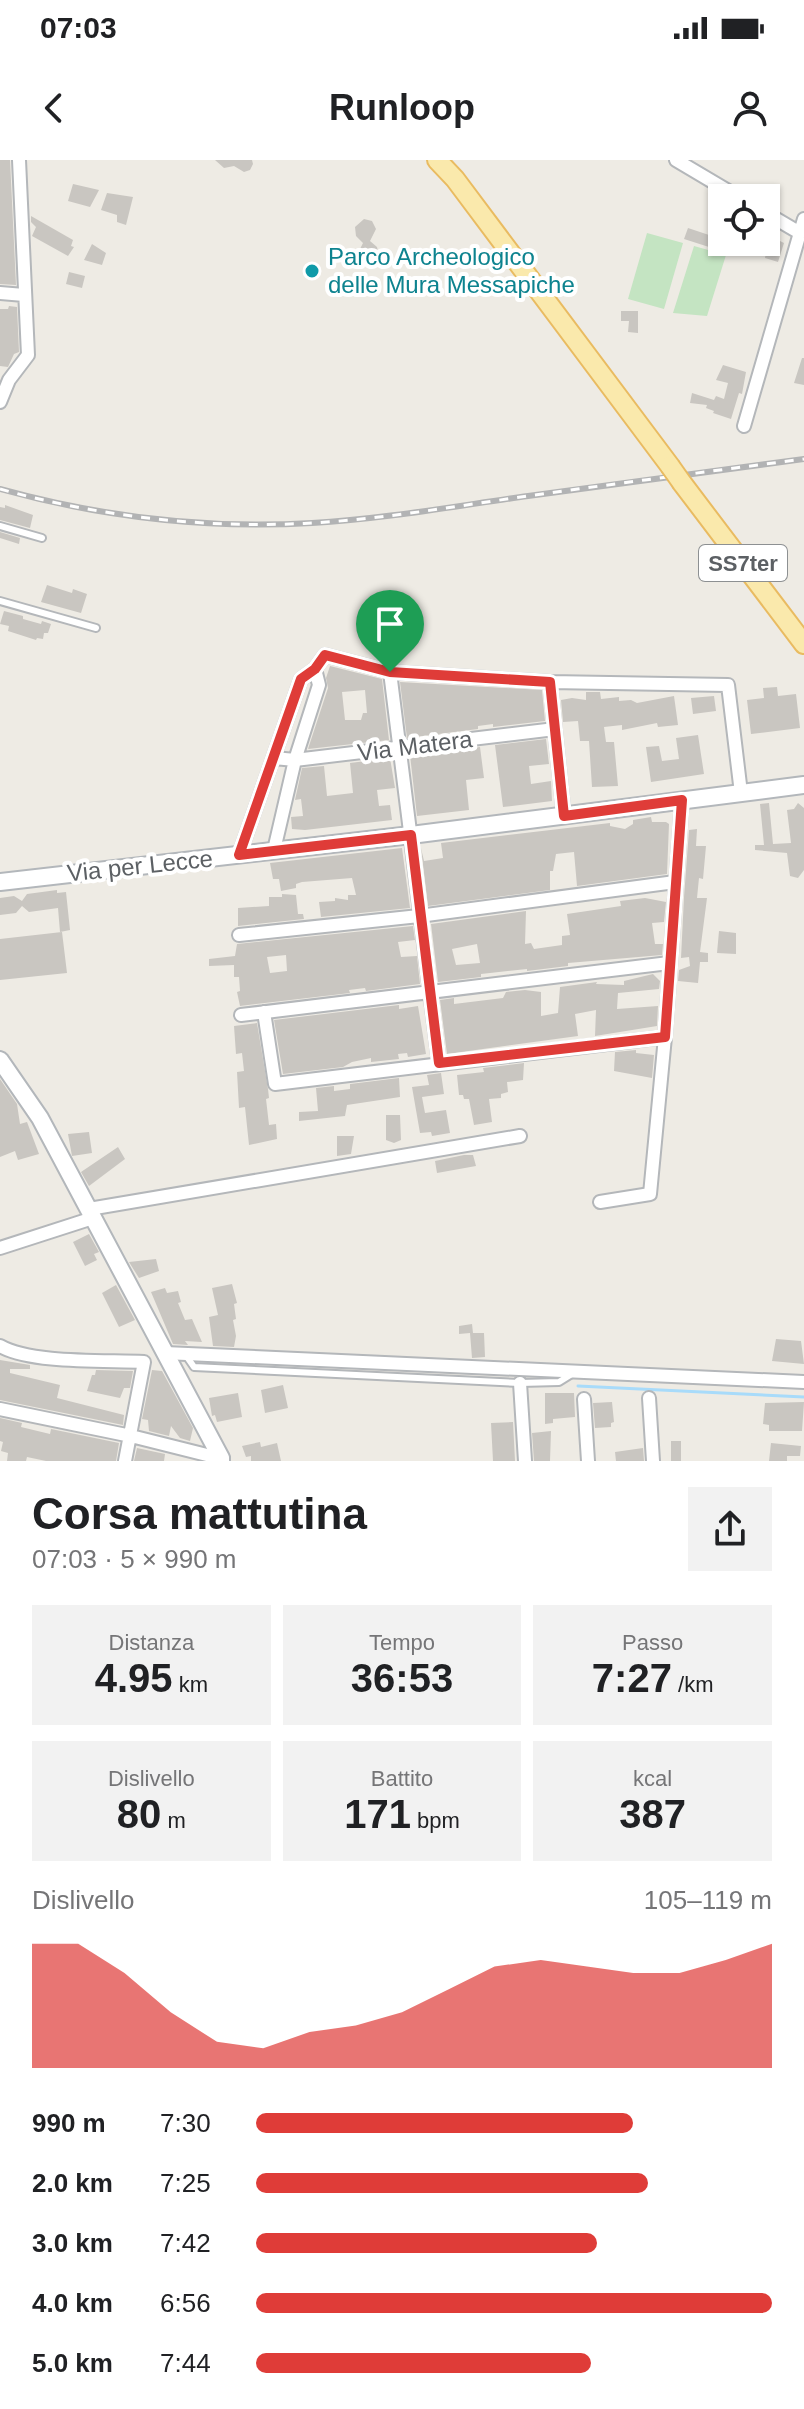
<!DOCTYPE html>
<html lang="it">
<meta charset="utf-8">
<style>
body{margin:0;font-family:Arial,sans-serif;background:#f2f2f2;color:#202124;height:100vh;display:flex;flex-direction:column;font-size:30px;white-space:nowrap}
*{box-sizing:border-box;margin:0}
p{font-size:26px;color:#757577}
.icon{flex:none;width:44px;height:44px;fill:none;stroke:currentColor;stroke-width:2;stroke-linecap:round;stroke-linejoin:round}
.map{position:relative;height:1301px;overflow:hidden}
.sheet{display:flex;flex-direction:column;background:#fff;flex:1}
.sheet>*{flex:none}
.controls{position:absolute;left:708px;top:24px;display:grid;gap:16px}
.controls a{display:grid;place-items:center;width:72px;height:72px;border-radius:0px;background:#fff;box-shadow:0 2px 6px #0004;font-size:40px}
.pin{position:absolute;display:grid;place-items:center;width:68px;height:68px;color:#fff;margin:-82px -34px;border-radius:50% 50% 50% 0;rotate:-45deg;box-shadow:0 0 8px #0007}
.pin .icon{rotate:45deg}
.round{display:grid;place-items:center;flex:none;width:84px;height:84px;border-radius:0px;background:#f2f2f2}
.headline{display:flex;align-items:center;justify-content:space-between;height:136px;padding:0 32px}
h1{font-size:44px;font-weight:800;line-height:60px}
.figures{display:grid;grid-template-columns:repeat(3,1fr);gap:12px;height:136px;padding:8px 32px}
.figures div{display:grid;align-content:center;border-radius:0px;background:#f2f2f2;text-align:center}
.figures b{font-size:40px;font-weight:800}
.figures small{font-size:22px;font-weight:400}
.figures p{font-size:22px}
.chart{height:224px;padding:16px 32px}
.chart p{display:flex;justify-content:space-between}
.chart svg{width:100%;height:144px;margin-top:8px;fill:#df3c38;opacity:.7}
ul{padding:0 32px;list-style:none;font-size:26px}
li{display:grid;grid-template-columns:128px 96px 1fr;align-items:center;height:60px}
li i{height:20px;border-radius:10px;background:#df3c38}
.status{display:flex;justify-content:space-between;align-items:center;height:56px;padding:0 40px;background:#fff;direction:ltr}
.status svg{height:22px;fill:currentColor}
header{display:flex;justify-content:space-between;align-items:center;height:104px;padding:0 32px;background:#fff;font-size:36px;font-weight:800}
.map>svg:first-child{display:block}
</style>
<div class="status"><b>07:03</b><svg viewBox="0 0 49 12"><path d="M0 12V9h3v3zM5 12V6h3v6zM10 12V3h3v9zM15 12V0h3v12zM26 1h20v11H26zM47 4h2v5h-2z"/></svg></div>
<header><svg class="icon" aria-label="back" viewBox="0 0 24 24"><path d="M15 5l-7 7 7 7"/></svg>Runloop<svg class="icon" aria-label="person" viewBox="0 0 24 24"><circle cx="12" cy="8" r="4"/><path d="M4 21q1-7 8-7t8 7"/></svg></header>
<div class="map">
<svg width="804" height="1301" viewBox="0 0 804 1301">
<rect width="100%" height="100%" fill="#eeebe4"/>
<path fill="#c4e4c2" d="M647,73L683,83L664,149L628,139Z
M694,86L726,95L707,156L673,153Z"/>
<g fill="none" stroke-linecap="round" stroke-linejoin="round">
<path stroke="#a8dbfa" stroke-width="3" d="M578,1226L804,1237"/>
</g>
<path fill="#c9c6c1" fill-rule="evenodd" d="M0,0H10L16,125L0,124Z
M215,0H252L253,4L250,10L244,12L234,6L224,8Z
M73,24L99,30L90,47L68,41Z
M107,33L133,37L126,65L117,62V55L101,50Z
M31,56L73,80L71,86L74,87L68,96L32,76L36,67L31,62Z
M364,59L372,61L376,69L370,81L377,87L379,96L370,105L361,103L357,95L363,83L356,76L355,67Z
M688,68L712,76L709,87L684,79Z
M766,74L784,83L778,102L765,98L766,92L760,90L763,82H766Z
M92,84L106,93L102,105L84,100Z
M69,112L85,116L82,128L66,124Z
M9,146L17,147L19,192L14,194L8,207L0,206V149H8Z
M621,151H638V173L628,172L629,161H621Z
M802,198H804V225L794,223Z
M723,205L746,212L742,234L739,233L731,259L713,253L714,251L706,248L707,245L690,243L692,233L714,240L716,236L724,239L728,223L716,220Z
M5,345L33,355L30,368L0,360V347L5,348Z
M0,372L20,378L19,384L0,378Z
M47,425L72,433L73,429L87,434L81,453L41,442Z
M4,451L23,456V459L41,464L42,461L51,464L48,473H44L43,479L37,478L36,480L8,471L9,466L0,464Z
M330,506L382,519L389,580L308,589L328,528L326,518ZM365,530L367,553H363L361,560H345L342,532Z
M400,522L542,530L545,561L493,567V564L478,566V569L407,578Z
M777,527L778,536L796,534L800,568L751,574L747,540L764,538L763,528Z
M586,532H600L601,539L619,537V541L631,540L637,543L674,536L678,565L658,567L657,563L622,570V565L604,567L606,582H614L618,626L592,627L589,581H580L578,561L563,562L561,540L572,538L586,540Z
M714,536L716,551L693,554L691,538Z
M698,575L704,614L651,622L646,587L659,586L662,601L679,599L676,578Z
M546,579L549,604L529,606L531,624L551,621L552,641L503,647L495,585Z
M480,587L484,618L466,620L469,650L417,656L410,595Z
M390,598L395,628L377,630L379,646L390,645L392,660L305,670L292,669L291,657L303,656L301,639L295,640L302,608L324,606L327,636L353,633L350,603Z
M769,643L773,684L791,683L787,650L794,649L798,643L804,648V710L798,718L790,716L787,693L755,690V685H764L760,644Z
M651,657L652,662H666L669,664L667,714L577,726L574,692L556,694L553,711H550V730L428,746L421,688L424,701L443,698L441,683L610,663V666L625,669L633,664V660Z
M697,669L696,686H706L703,719L699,718L697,738H707L700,792L708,793V802H700L698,823L678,821L679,810L690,806L689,797L681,798L684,737L689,670Z
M402,688L410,748L321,757L319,742L335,741V738L348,740V735H356L352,718L302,722L296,724V728L281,731L279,719H273L270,703Z
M57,730V733L66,732L70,770L60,772L58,748L29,752L22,746L16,753L0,755V738L14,736L22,741L27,734Z
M282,734L296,735L298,754H303L304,759L238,766V748L269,746V737H282Z
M645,738L666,742L664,762L652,763L655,784H663L662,795L568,803V806L527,811V809L481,814V817L438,822L431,764L526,751L525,784L531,783L534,789L562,785V776L570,775L567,754L621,746L620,741ZM477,784L480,803L456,805L452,789Z
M413,766L415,780L398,782L401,797L417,796L420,824L366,831L365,828L349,830L350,833L240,846L237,832L240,831L239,817H234V805L209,806V799L235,796L237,784ZM286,795L287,811L270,813L267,797Z
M719,771L736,773V794L717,793Z
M62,772L67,813L0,820V779Z
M653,814L660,821L659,829L618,833L617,849L658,846L657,866L595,876L596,850L575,854L578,876L447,894L440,840L454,838V844L503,838L506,832L525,830L541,832V856L558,853L560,827L597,822L596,824L624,825V821Z
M399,845V849L418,846L426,894L408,897L407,893L398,894L399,899L371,902V898L352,902L343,907L283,914L274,860Z
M257,863L268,929L269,938L266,939L269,965L276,964L277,979L249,985L245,947L239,948L237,912L244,911L242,893L236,894L234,866Z
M636,890V893L654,895L652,918L614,911L615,892Z
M524,903L523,920L507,922L508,932L501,934V938L489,939L492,962L474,965L469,939H464L463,935H459L457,915L484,912L483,908Z
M441,913L444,934L422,937L425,953L446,950L450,973L432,976L431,972L420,973L412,927L429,925L427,915Z
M399,918L400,937L347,945L345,956L299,961V952L318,951L316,928L334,926V931L350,929V924Z
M0,919L17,944L20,964L27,962L39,994L18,1000L15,991L0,997Z
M386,955H400L401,980L394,983L386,980Z
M89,972L92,993L72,996L68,974Z
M337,976H354L351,994L337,996Z
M118,987L125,999L89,1026L81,1012Z
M464,995H473L476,1006L437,1013L435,1001Z
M89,1074L99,1092L94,1094L97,1100L85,1106L73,1082Z
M156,1099L159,1111L139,1118L129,1102Z
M232,1124L237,1143L234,1144L236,1159L233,1160L236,1176L234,1187L213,1186L209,1157L218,1155L212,1128Z
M116,1125L135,1160L119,1167L102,1133Z
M165,1128L167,1133L178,1131L181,1142L178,1143L185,1160L192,1159L202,1182L185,1181L188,1185L173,1184L151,1132Z
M472,1164L473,1173H484L485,1197L472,1198L470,1173L459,1174V1166Z
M776,1179L801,1181L804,1204L772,1201Z
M0,1200L30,1205V1209H10V1213L60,1225L57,1238L124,1255L123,1265L0,1240Z
M96,1210L133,1211L130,1228H124L120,1238L87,1231L92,1215H95Z
M152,1210L162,1211L193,1268L190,1281L180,1278L171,1266L169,1276L149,1271L148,1260L142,1259Z
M283,1225L288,1248L265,1253L261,1230Z
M238,1233L242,1257L217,1262L215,1255L212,1256L209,1238Z
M545,1233H574L575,1257L553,1259V1263L545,1264Z
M612,1242L614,1262L611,1263V1267L595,1268L593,1243Z
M804,1242L802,1271H769V1265L763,1264L765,1243Z
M0,1258L22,1263L21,1267L50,1274L51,1269L119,1283L116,1301H46L27,1297L26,1301H7L8,1293L1,1291L3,1282L0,1281Z
M513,1262L515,1301H493L491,1263Z
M551,1271L550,1301H534L532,1273Z
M671,1281H681V1301H671Z
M260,1282L261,1287L277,1283L281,1301H251V1296L246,1297L242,1286Z
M771,1283L801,1286L800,1296H787V1301H769Z
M137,1288L165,1294L164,1301H134Z
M643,1288L644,1301H616L615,1292Z"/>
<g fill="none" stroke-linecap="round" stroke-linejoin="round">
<defs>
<path id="lane" d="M0,366L42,378
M0,441L96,468
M185,1194L194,1207L520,1223L559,1222L575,1212"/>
<path id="street" d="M676,0L740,38
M766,53L800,73
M0,133L24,135
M0,242L9,220L28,195L19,0
M744,266L804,59
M315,509L325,495L390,512L550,522L728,525L741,633
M390,512L439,903
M550,522L564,656
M274,598L295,600L555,569
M239,695L301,519L315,509L319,525L295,600L274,690
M239,775L419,756L675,722
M264,852L275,924L665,877
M241,855L669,803
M600,1042L650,1034L665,877L682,640
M89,1049L520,976
M0,1088L93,1058
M0,1186C31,1204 107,1200 144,1202L125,1301
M165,1193L804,1222
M520,1223L525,1301
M649,1238L653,1301
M584,1239L588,1301
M0,1249L131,1276L223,1299"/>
<path id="secondary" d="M0,722L411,675L804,625
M0,900L40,958L221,1298V1301"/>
<path id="primary" d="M437,0L455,19L670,306
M682,323L804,484"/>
</defs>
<use href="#lane" stroke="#b4b7ba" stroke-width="10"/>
<use href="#street" stroke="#b4b7ba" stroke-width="16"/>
<use href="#secondary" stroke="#b3b7bb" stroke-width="20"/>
<use href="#primary" stroke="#e9bb61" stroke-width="22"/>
<use href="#lane" stroke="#fff" stroke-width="6"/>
<use href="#street" stroke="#fff" stroke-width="12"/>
<use href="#secondary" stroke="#fff" stroke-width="16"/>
<use href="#primary" stroke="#fae9ac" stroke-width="18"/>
<defs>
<path id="rail" d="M0,329C101,357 207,369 312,363C384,359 456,346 528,336C620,323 712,311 804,299"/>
</defs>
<use href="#rail" stroke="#b2b3b4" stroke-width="6"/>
<use href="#rail" stroke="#fff" stroke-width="3" stroke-dasharray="9" stroke-linecap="butt"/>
<defs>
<path id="primary-bridge" d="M670,306L682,323"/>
</defs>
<use href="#primary-bridge" stroke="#e9bb61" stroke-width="22" stroke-linecap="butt"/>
<use href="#primary-bridge" stroke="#fae9ac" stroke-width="18"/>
</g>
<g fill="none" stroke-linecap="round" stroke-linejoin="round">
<defs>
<path id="route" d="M325,495L390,512L550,522L564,656L682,640L665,877L439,903L411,675L239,695L301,519L315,509Z"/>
</defs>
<use href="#route" stroke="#fff" stroke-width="16"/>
<use href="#route" stroke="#df3c38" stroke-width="10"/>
</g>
<circle fill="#0f9aa8" stroke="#fff" stroke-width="3" cx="312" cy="111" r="8"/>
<g text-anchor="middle" stroke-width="8" stroke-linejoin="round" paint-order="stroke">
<rect fill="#fff" stroke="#8d9092" stroke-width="2" x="699" y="385" width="88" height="36" rx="6"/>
<g font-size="22" font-weight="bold" fill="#5c6064">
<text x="743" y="411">SS7ter</text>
</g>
<g font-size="24" fill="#0d838f" stroke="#fff" text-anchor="start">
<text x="328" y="105">Parco Archeologico<tspan x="328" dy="28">delle Mura Messapiche</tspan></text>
</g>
<g font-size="24" fill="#5c6064" stroke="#fff">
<text transform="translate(415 586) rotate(-7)" y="8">Via Matera</text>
<text transform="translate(140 706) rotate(-6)" y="8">Via per Lecce</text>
</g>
</g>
</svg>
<div class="controls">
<a><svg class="icon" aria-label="locate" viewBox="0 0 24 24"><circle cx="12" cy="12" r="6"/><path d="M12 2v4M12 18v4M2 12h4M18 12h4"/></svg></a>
</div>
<div class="pin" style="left:390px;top:512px;background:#1e9e55"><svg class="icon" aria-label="arrive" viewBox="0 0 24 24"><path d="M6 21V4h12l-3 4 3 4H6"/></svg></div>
</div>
<section class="sheet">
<div class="headline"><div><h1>Corsa mattutina</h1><p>07:03 · 5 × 990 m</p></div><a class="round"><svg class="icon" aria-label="share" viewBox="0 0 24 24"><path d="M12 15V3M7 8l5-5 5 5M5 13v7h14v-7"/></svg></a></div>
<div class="figures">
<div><p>Distanza</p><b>4.95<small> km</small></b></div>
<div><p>Tempo</p><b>36:53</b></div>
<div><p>Passo</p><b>7:27<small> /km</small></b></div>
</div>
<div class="figures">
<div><p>Dislivello</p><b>80<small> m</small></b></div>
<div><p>Battito</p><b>171<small> bpm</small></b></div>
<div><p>kcal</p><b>387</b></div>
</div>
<div class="chart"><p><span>Dislivello</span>105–119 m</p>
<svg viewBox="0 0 160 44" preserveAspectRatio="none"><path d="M0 44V6L10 6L20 15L30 27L40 36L50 38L60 33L70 31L80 27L90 20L100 13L110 11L120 13L130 15L140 15L150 11L160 6V44z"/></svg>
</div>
<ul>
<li><b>990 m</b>7:30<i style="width:73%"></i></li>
<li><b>2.0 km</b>7:25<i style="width:76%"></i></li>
<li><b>3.0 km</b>7:42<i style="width:66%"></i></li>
<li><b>4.0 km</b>6:56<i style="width:100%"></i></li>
<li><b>5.0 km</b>7:44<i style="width:65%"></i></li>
</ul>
</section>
